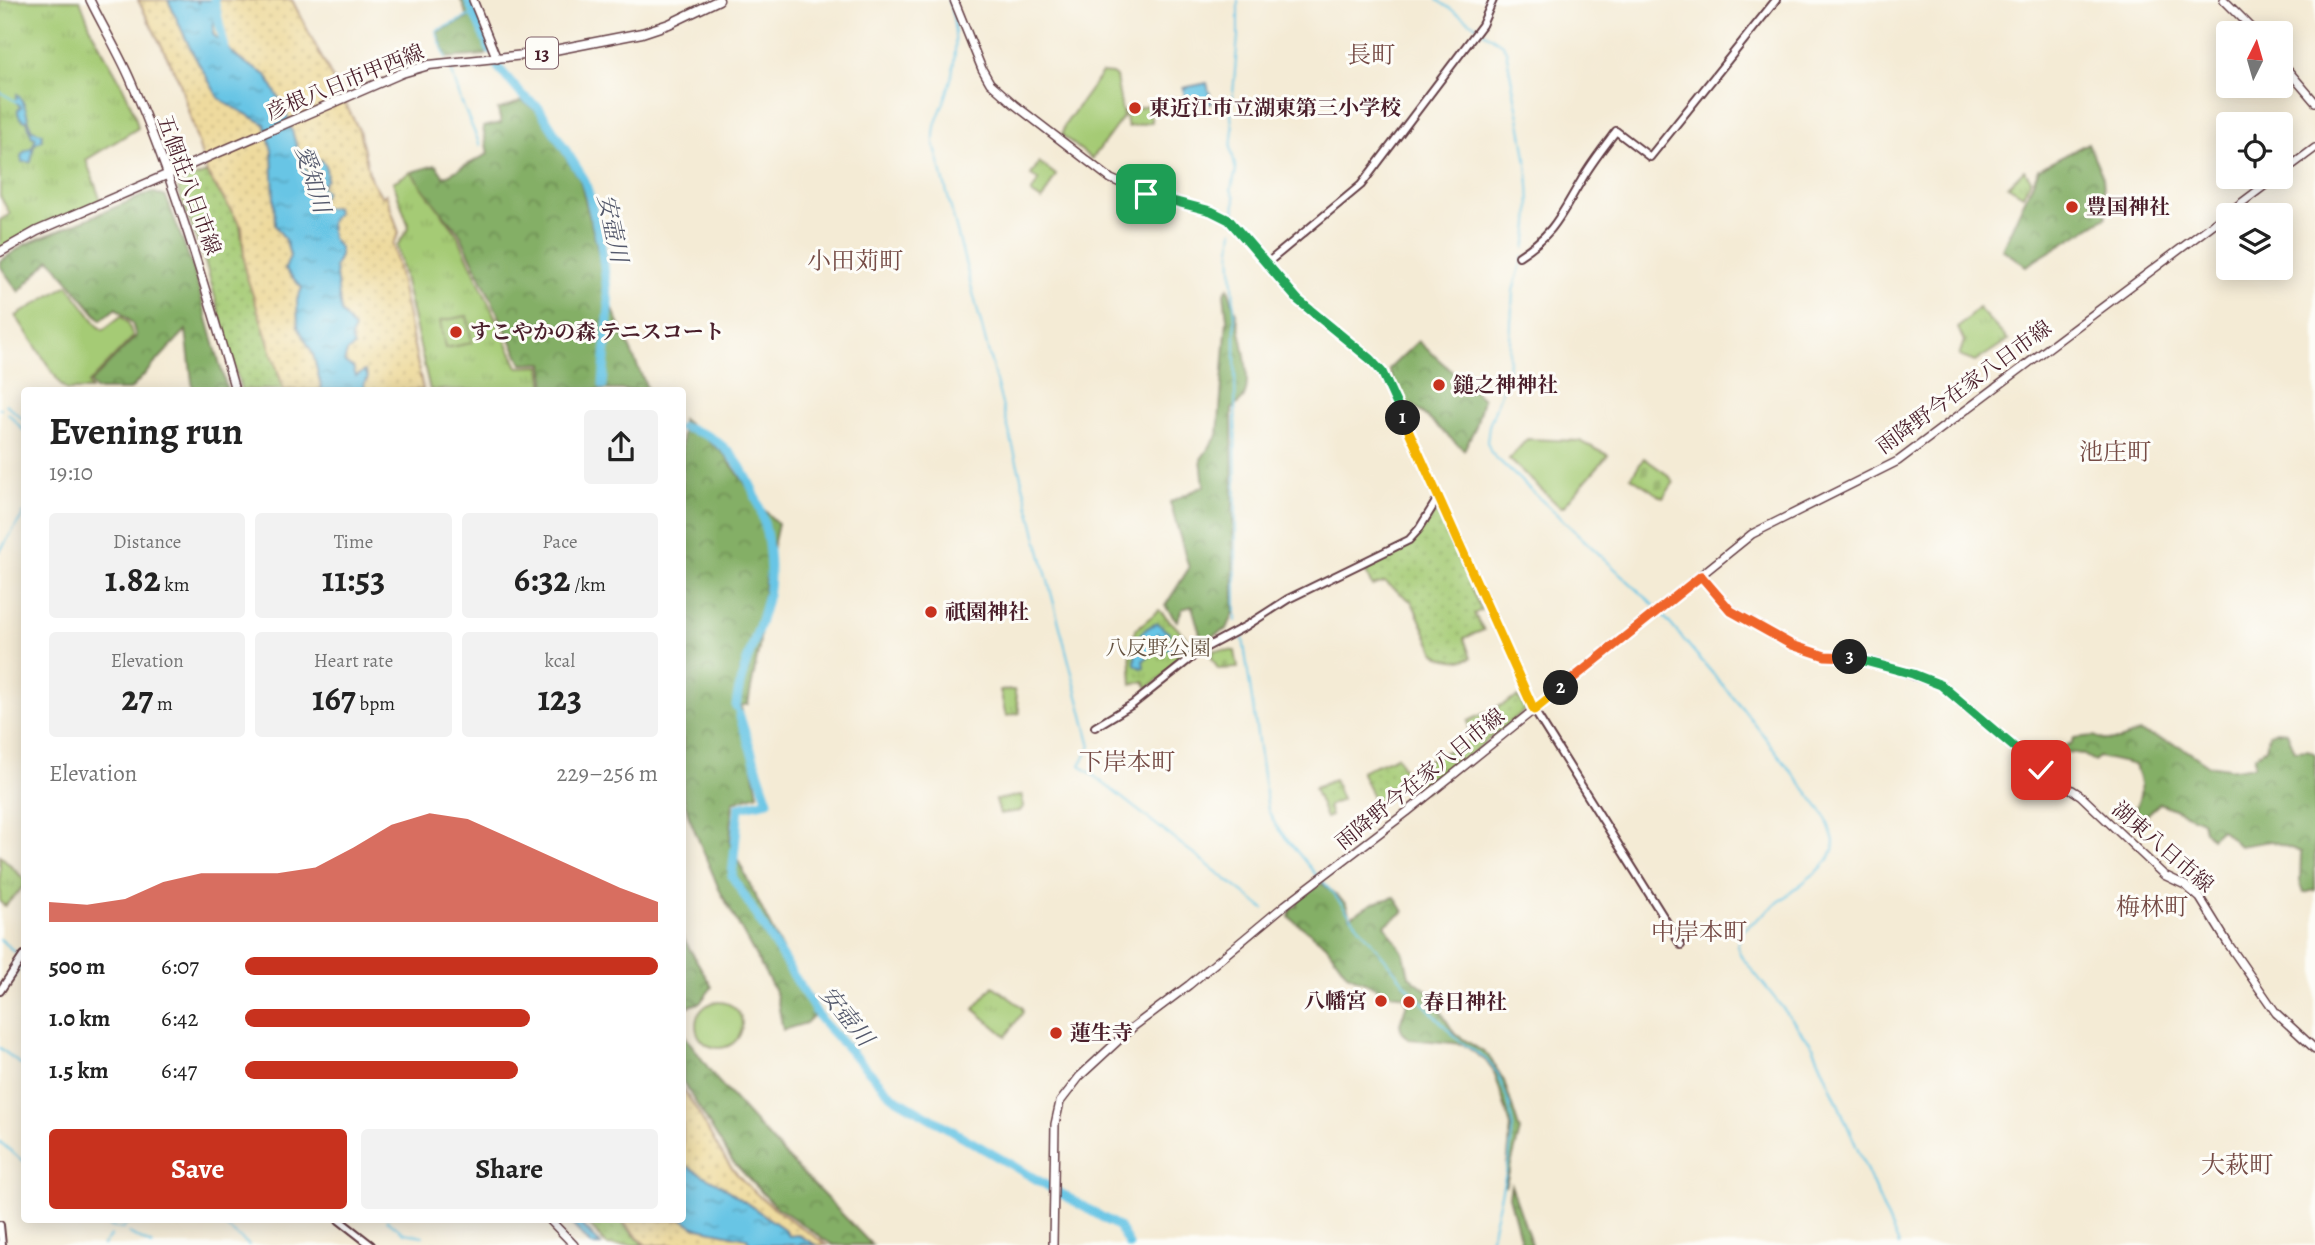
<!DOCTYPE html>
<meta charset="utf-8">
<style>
body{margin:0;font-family:Alegreya,"Noto Serif JP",serif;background:#f2f2f2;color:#222;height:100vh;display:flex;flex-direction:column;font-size:26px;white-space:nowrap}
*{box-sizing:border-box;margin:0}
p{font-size:23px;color:#767676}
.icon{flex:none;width:38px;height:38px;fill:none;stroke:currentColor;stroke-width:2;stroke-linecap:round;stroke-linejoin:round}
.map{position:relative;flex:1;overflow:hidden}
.details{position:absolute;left:21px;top:387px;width:665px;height:836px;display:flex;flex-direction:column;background:#fff;border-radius:7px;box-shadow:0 4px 18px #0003}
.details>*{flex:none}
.needle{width:46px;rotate:5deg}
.tools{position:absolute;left:2216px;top:21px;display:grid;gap:14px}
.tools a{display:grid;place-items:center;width:77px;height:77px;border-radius:7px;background:#fff;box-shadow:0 4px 18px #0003;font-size:35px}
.pin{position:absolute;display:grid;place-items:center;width:60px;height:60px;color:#fff;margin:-30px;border-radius:14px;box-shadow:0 4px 10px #0006}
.km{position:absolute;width:35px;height:35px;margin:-18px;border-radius:50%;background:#222;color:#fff;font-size:19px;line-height:35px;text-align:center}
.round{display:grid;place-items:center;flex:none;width:74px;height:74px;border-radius:7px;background:#f2f2f2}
.head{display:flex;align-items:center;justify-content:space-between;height:119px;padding:0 28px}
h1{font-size:38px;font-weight:700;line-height:52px}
.figures{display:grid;grid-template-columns:repeat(3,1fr);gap:10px;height:119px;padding:7px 28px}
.figures div{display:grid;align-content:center;border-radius:7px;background:#f2f2f2;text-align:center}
.figures b{font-size:35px;font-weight:700}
.figures small{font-size:19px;font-weight:400}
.figures p{font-size:19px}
.chart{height:196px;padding:14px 28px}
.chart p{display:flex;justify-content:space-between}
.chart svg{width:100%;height:126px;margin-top:7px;fill:#c8321e;opacity:.7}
.cta{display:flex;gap:14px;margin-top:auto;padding:14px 28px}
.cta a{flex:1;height:80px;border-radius:7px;background:#c8321e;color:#fff;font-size:28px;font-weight:700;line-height:80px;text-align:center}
.cta a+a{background:#f2f2f2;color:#222}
ul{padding:0 28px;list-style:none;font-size:23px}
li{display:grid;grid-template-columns:112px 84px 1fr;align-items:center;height:52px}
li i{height:18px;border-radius:9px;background:#c8321e}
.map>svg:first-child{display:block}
</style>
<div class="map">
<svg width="2315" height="1245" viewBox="0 0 2315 1245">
<defs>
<pattern id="grass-dots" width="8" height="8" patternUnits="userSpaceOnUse" patternTransform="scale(1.75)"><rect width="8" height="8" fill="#a5cb75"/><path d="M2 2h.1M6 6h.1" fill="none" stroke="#90ae65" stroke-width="1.8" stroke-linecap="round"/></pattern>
<pattern id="forest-crowns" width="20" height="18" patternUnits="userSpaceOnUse" patternTransform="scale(1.75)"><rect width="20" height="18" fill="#84af66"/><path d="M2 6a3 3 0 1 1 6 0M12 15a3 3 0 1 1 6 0" fill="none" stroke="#6e8e54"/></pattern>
<pattern id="sand-dots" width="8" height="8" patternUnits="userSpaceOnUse" patternTransform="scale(1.75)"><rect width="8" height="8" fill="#eeda9e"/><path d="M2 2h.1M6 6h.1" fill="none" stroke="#cebb88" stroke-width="1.8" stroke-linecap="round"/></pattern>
<pattern id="cemetery-stones" width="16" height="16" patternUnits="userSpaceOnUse" patternTransform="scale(1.75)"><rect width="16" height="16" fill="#a5cb75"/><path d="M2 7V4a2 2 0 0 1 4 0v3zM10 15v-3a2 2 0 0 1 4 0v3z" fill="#90ae65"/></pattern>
<pattern id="park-tufts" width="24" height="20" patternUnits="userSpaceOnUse" patternTransform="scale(1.75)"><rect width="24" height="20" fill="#a5cb75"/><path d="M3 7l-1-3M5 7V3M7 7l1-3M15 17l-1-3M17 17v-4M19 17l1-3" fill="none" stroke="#90ae65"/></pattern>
<pattern id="water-ripples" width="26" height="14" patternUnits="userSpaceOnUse" patternTransform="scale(1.75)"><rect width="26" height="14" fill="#67c5e5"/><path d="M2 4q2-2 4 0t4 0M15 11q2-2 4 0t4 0" fill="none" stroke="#579fba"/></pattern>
</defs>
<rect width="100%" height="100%" fill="#fdfcf7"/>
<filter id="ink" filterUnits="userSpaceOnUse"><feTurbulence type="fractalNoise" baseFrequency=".0143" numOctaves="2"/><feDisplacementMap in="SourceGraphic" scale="14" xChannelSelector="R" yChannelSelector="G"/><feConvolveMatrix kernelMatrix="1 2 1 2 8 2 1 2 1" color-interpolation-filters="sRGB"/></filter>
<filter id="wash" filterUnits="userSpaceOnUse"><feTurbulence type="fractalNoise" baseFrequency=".00686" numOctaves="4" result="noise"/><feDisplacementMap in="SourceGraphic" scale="28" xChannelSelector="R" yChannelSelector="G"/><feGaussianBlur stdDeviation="1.57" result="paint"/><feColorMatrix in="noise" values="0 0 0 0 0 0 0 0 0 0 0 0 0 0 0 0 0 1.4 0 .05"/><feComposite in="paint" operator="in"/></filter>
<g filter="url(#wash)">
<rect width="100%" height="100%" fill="#f4ebd5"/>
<path fill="url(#grass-dots)" stroke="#787550" stroke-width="2" d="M207,173L240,225L247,275L284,390H241L207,268L178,190L186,180Z
M1438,513L1481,610L1474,614L1484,630L1464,638L1471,658C1459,662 1445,661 1435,653L1412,602L1385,582L1372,586L1364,568L1415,539L1432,515Z
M1518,697L1525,710L1424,792L1411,768L1471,740L1468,721Z
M1397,756L1411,785L1381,797L1382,802L1376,804L1361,771Z
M1334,780L1342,800L1328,806L1331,816L1326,818L1314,788Z
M585,1220H620L644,1245H607Z"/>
<path fill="url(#forest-crowns)" stroke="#676748" stroke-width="2" d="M461,0H467L476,26L488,50L486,55L447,58L437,32L468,18Z
M522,101L537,111L580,180L613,310L648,390H546L543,363L522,364L459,232L429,198L411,172L436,165L444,177L488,154L483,127L501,123L498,110Z
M2088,143L2103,177L2106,217L2026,266L2002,249L2039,169Z
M152,192L166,197L192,265L227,390H193L186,330L130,390H95L90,383L136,336L132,323L116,308L101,320L50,259L19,292L0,266V261L26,244Z
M1228,288C1236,310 1254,377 1244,397C1242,401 1235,406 1232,409L1234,613L1227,629L1202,641L1192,606L1182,609L1177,621L1165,606L1189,568L1170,502L1204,486L1201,459L1218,435L1227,319L1224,293Z
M1418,341L1483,399L1476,426L1464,450L1413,405L1404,410L1389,369Z
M682,419L724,454L764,510L778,524L765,581L759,648L748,704L741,706L758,794L733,802L730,844L814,1015L806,1023L783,1030L776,993L719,889L689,817L683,794Z
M2277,731L2287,732L2295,751L2308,750L2315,754V890L2304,893L2300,881L2301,852L2271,841L2239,846L2221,829L2211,838L2204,830L2202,821L2160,803L2140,821L2131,815C2144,796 2142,787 2135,765L2099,757L2094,761L2082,754L2057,751L2058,749L2072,743L2074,738L2094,736L2104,740H2119L2139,732L2180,746L2208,765L2235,769L2254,766L2255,756L2266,748L2269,734Z
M1322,883L1346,904L1350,917L1373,903L1395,897L1404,912L1385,925L1404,954L1409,976L1430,993L1454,1033L1488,1055L1504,1081L1520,1131L1505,1187L1511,1126L1495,1074L1486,1061L1463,1044L1409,1039L1402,1033L1400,1024L1407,1003L1404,996L1388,993L1347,974L1326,945L1289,917L1291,908L1297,906L1298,900Z
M682,936L712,987L700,1003L686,1007L682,1003Z
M683,1033L717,1080L780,1150L872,1245H833L828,1242L774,1205L732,1161L683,1082Z
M1511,1185L1532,1245H1524L1521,1241L1509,1196Z"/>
<path fill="url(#sand-dots)" stroke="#9c7c64" stroke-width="2" d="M138,0H292L359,130L370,177L382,197L386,194L399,233L393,244L423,390H284L245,271L242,227L207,173L179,80Z
M683,1090C702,1113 712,1143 731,1167C757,1200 794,1222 827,1245H646L621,1220H682Z"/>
<path fill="url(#cemetery-stones)" stroke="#787550" stroke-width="2" d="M1644,458L1668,475L1674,482L1663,498L1631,477Z
M1214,650L1235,651L1238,668L1218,669L1211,656Z"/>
<path fill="url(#park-tufts)" stroke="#787550" stroke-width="2" d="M0,0H80C84,10 88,21 92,31C108,63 131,93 138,128L86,160L101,201L0,249V220L10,214L0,196Z
M1039,162L1056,175L1042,200L1031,193L1039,180L1031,175Z
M2024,170L2031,179L2023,195L2008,186Z
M411,172L457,234L518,367L541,366L544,390H430L397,246L409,227L393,182Z
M1978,308L2008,340L1975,362L1959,356L1964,341L1958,328Z
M1159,610L1197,648L1148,688L1144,681L1132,685L1130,650L1135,630Z
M1000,690H1014L1020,713L1006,716Z
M1022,795L1023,807L1020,811L1000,814L996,800Z
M0,855L24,879V886L5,906L0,902Z
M993,986L1022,1007L1023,1012L1006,1036L974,1009Z"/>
<path fill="#a5cb75" stroke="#787550" stroke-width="2" d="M1102,73L1112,74L1116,77L1123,117L1092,159L1062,135L1064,126Z
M1148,106L1152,122L1128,127L1124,111Z
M68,285L99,327L103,330L121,316L128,323L133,337L88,384L91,390H67L61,385L16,316Z
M467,316L472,343L445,348L440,321Z
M1527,439L1580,441L1608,455L1563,507H1560L1509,459Z
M696 1025a23 23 0 1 1 46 0a23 23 0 1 1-46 0Z"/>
<path fill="url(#water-ripples)" stroke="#587288" stroke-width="2" d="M168,0H197L198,4L199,0H216L213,34L240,60L266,75L286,111L302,164L307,171L313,173L321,159L326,166L327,179L321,187L326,192L320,201L322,208L336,207L337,213L330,222L332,238L340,248V256L335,267L341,312L354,329L351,338L354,347L347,352L344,362L353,367L356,376L365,371L368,377L364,385L366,390H322L313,354L298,327L297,300L302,288L285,269L290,256L286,241L275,225L272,151L265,124L229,105L218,97L191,50Z
M1207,83L1212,103L1196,107L1194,99L1186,101L1183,88Z
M17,94C26,102 27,118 32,130L42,133V140L34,145L31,162H22L21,156L24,152L32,148L36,137H32L27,121C21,121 17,115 18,110L21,107L16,102Z
M1157,623L1170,634L1165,638L1158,634V644H1176L1171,650L1160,647L1143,661L1144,667L1141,668L1135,664C1136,640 1134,633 1157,623Z
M683,1164L719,1184L784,1229L789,1236L798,1235L816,1245H750L747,1238L694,1227L683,1219Z
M568,1220H578L601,1245H591Z"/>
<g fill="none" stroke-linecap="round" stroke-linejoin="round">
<path stroke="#67c5e5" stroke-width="2" d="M948,0C960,32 956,70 944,102C938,119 933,124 934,143L1091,746L1080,765L1264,909
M1437,0L1478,27
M1482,31L1502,44L1506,50C1516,111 1540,189 1525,248
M446,58L436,31L474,14
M450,66L461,101L480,145
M0,92L17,102
M1234,221L1235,197L1231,190L1236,171L1231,148L1233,129L1231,117L1238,36V0
M1233,230L1231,249L1235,323L1236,621
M1523,257L1513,291L1508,373L1489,426L1487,442L1491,453L1657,608
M6,404L24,420
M0,409H1
M8,413L24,431
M0,551L24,513
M1660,612L1743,709L1825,815L1834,841L1833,850L1829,859L1819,870L1742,931L1737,946L1741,956L1813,1046L1899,1245
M1243,638L1268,810L1276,826L1317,876
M1175,646L1183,643L1196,646
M1322,880L1406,985L1457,1039L1486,1059L1498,1074L1509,1104L1513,1127L1509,1160L1489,1245
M0,939L15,952
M0,997L21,965L24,968
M0,1048L24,1067
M0,1142L24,1162
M100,1220L110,1227L123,1229L130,1220
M217,1220L249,1245
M387,1220L404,1233L423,1236
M129,1233L152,1245
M434,1243L436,1245
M103,1245L111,1235"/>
<path stroke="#67c5e5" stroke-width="9" d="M214,0L224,44V55
M468,0L490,50
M497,66L522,95L539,108L584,179L589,194L601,243L609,306L603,385
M682,427C691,430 700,432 708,436C754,461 775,539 769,588C763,628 740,667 736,707
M739,714L768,801L739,807L732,876L821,1020L892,1096L1119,1227L1129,1245"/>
</g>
</g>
<g filter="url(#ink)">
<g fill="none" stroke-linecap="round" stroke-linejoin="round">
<defs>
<path id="tertiary" d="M1519,256C1555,233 1560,216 1581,181C1591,163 1604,147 1616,131L1650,157L1776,0
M1266,264L1361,185L1482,25L1493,0
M1534,710L1681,945
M1095,727L1133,704L1201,650L1246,626L1288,599L1409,540L1419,529L1438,498
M0,991L24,955
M339,1220L371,1245
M0,1225L2,1245"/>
<path id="secondary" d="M90,0C103,27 119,53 131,81C174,181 205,285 235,390
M473,0L497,59
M954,0L982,69L990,83L1015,105L1111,179L1146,194L1211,211L1229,220L1298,300L1370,359L1382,372L1534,710
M2224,0L2257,33
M2280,61L2315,102
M2280,174L2315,148
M1701,576L1731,610L1792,645L1825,656H1844L1880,664L1941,685L2041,770L2080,795L2164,875L2185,885L2200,898L2229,945L2276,1013L2315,1049
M550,1220L574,1245
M1053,1245L1055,1124L1060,1102L1080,1076L1133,1027L1189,985L1285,905L1407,812L1752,534L1898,461L2276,177"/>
<path id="primary" d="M0,252L37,231L402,73L429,65L534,54L642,33L669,24L719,0"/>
</defs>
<use href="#tertiary" stroke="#643e44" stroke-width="10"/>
<use href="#secondary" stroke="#643e44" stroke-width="10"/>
<use href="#primary" stroke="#643e44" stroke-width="11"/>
<use href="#tertiary" stroke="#fff" stroke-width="6"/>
<use href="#secondary" stroke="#fff" stroke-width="7"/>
<use href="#primary" stroke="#fff" stroke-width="8"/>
</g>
</g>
<g fill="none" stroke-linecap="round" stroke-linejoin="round" filter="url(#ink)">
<defs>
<path id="split-1" d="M1146,194L1211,211L1229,220L1298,300L1370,359L1382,372L1403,418"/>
<path id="split-2" d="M1403,418L1534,710L1561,688"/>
<path id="split-3" d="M1561,688L1701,576L1731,611L1792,645L1825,656L1850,657"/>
<path id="split-4" d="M1850,657L1913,674L1941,685L2041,770"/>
</defs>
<use href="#split-1" stroke="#fff" stroke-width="14"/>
<use href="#split-2" stroke="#fff" stroke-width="14"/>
<use href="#split-3" stroke="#fff" stroke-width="14"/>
<use href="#split-4" stroke="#fff" stroke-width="14"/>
<use href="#split-1" stroke="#22a559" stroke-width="9"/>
<use href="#split-2" stroke="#f5b400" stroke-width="9"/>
<use href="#split-3" stroke="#f0652b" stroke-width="9"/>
<use href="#split-4" stroke="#22a559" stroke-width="9"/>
</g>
<g fill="#c8321e" stroke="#fdfcf7" stroke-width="2.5">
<circle cx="1135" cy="108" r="7"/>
<circle cx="2072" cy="207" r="7"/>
<circle cx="456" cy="332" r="7"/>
<circle cx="1439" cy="385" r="7"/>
<circle cx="931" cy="612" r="7"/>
<circle cx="1381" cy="1001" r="7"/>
<circle cx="1409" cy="1002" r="7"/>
<circle cx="1056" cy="1033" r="7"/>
</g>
<g text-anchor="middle" stroke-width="6" stroke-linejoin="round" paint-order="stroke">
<rect fill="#fdfcf7" stroke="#806168" stroke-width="2" x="526" y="37.5" width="32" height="31" rx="5"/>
<g font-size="19" font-weight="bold" fill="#4a1f2b">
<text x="542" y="60">13</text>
</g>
<g font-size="21" fill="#4a1f2b" stroke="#fdfcf7">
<text transform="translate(345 82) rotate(-22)" y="7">彦根八日市甲西線</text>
<text transform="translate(189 185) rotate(70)" y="7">五個荘八日市線</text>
<text transform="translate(1964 387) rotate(-36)" y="7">雨降野今在家八日市線</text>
<text transform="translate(1420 779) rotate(-39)" y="7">雨降野今在家八日市線</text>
<text transform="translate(2163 847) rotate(41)" y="7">湖東八日市線</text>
</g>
<g font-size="21" font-weight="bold" fill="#4a1f2b" stroke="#fdfcf7" text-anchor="start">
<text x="1149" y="115">東近江市立湖東第三小学校</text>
<text x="2086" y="214">豊国神社</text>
<text x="470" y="339">すこやかの森 テニスコート</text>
<text x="1453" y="392">鎚之神神社</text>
<text x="945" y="619">祇園神社</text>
<text x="1367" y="1008" text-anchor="end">八幡宮</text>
<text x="1423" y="1009">春日神社</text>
<text x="1070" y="1040">蓮生寺</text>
</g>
<g font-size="21" fill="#655341" stroke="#fdfcf7">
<text x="1158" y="655">八反野公園</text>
</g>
<g font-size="23" font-style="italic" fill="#54596c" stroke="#fdfcf7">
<text transform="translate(313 179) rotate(73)" y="8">愛知川</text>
<text transform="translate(613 228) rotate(78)" y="8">安壺川</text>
<text transform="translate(847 1016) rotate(51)" y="8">安壺川</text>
</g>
<g font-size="24" fill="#764c46" stroke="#fdfcf7">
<text x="1371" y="63">長町</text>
<text x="855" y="269">小田苅町</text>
<text x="2115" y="460">池庄町</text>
<text x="1127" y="770">下岸本町</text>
<text x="2152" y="915">梅林町</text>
<text x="1699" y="940">中岸本町</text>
<text x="2237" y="1173">大萩町</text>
</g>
</g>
</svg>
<div class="tools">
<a><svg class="needle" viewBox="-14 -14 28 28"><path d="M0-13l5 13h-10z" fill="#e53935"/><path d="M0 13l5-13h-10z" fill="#767676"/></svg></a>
<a><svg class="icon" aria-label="locate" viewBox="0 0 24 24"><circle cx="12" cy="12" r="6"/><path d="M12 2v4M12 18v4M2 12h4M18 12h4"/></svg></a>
<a><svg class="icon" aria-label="layers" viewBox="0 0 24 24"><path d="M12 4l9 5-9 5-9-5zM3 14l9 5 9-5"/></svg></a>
</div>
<div class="pin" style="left:1146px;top:194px;background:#1e9e55"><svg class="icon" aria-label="arrive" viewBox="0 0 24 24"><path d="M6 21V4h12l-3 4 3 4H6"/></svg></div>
<div class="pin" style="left:2041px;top:770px;background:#d93025"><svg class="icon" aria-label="check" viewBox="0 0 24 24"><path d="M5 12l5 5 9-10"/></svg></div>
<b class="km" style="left:1403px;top:418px">1</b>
<b class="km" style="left:1561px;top:688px">2</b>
<b class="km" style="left:1850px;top:657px">3</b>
<section class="details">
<div class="head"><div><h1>Evening run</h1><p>19:10</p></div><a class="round"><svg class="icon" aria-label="share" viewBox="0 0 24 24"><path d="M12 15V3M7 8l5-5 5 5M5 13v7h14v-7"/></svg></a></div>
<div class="figures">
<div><p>Distance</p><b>1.82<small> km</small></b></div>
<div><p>Time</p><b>11:53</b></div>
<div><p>Pace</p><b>6:32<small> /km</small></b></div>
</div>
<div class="figures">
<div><p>Elevation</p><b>27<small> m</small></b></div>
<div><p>Heart rate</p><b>167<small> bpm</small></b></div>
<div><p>kcal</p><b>123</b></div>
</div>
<div class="chart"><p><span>Elevation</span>229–256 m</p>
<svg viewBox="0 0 160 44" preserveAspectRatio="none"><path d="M0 44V37L10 38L20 36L30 30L40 27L50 27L60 27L70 25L80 18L90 10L100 6L110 8L120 14L130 20L140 26L150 32L160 37V44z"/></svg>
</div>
<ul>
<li><b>500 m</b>6:07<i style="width:100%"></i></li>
<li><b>1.0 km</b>6:42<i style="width:69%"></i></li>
<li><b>1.5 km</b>6:47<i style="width:66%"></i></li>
</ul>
<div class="cta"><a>Save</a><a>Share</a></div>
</section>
</div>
